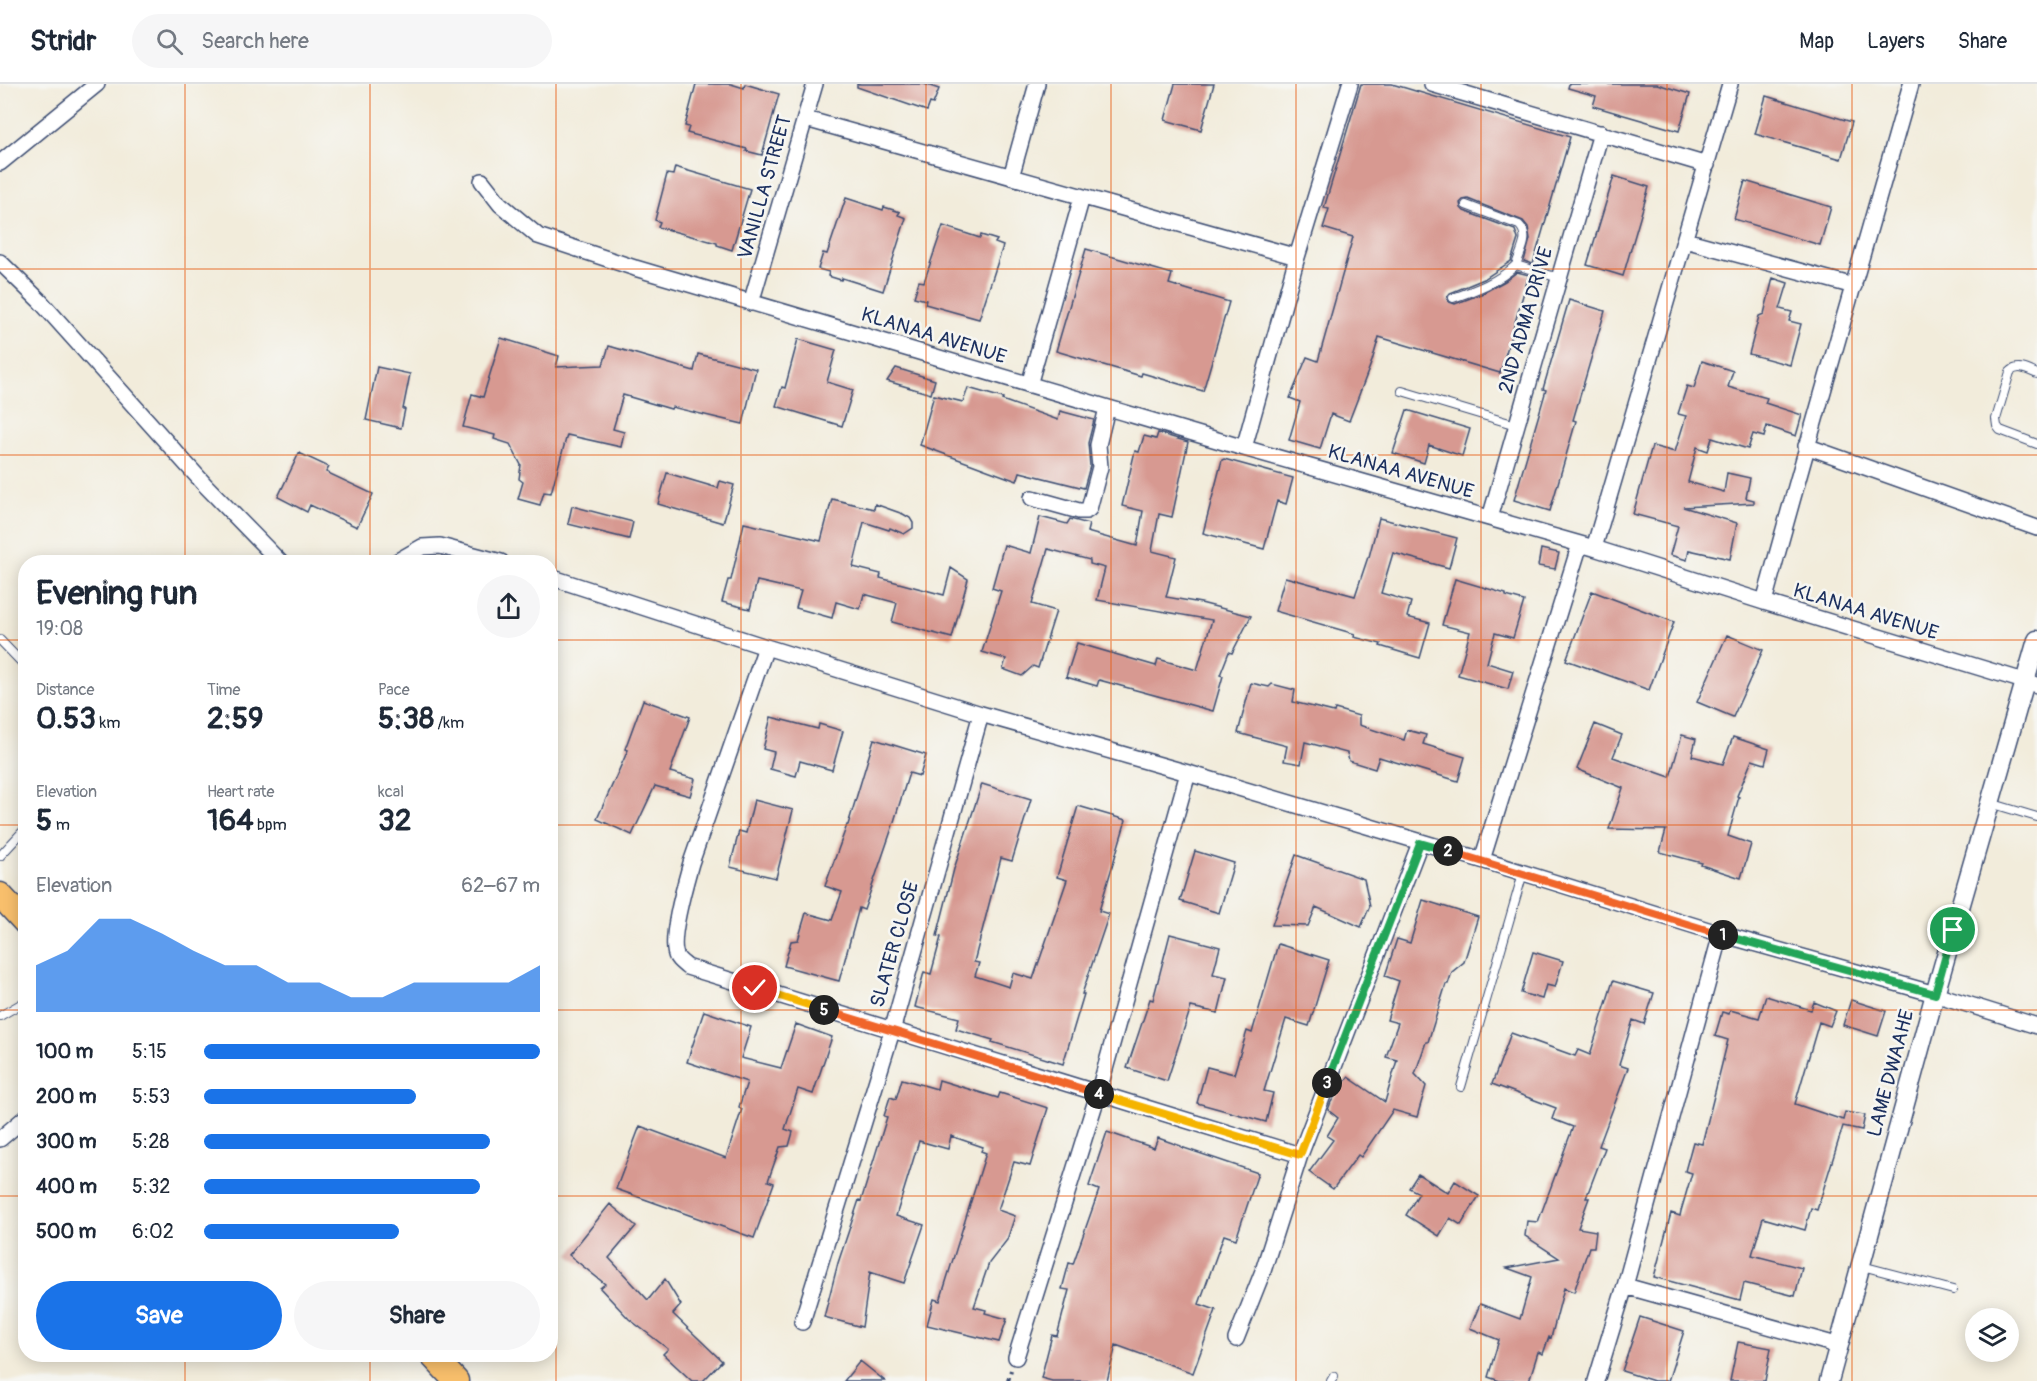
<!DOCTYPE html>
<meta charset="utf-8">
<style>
body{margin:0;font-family:Pangolin,sans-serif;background:#f6f6f7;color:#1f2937;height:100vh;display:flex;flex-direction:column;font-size:22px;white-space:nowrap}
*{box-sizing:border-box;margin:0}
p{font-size:20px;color:#747a83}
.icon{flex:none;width:33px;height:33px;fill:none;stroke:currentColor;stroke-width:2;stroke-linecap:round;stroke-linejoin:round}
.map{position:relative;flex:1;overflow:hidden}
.details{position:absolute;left:18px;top:471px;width:540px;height:807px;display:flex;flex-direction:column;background:#fff;border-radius:24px;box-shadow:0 3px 15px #0003}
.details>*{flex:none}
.controls{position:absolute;left:1965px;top:1224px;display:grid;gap:12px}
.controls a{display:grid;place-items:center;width:54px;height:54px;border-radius:50%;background:#fff;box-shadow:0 3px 15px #0003;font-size:30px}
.pin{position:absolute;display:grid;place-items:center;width:51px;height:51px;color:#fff;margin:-26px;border:3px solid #fff;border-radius:50%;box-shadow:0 2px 6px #0007}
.km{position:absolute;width:30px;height:30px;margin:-15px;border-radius:50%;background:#222;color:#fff;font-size:16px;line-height:30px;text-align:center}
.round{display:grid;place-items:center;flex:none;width:63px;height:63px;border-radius:32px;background:#f6f6f7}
.summary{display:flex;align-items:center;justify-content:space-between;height:102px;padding:0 18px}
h1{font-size:33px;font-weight:800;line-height:45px}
.figures{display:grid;grid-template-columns:repeat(3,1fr);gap:9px;height:102px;padding:6px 18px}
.figures div{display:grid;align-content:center}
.figures b{font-size:30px;font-weight:800}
.figures small{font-size:16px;font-weight:400}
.figures p{font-size:16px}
.chart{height:168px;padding:12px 18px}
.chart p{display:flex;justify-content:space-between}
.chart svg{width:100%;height:108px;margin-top:6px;fill:#1a73e8;opacity:.7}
.cta{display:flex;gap:12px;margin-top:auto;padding:12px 18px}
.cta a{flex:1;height:69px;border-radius:36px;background:#1a73e8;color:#fff;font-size:24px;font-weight:800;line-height:69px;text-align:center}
.cta a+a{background:#f6f6f7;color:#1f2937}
ul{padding:0 18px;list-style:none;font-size:20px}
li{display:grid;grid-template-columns:96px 72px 1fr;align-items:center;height:45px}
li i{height:15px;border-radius:8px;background:#1a73e8}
header{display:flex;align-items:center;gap:36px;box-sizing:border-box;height:84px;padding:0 30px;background:#fff;border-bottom:2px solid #e0e1e3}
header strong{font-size:28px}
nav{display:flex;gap:33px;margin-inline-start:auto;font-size:21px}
.search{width:420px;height:54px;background:#f6f6f7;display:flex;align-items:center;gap:15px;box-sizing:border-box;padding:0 21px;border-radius:33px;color:#747a83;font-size:22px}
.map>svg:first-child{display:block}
</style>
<header>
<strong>Stridr</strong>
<div class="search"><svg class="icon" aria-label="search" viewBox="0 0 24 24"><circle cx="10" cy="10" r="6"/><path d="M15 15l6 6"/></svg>Search here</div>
<nav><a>Map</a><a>Layers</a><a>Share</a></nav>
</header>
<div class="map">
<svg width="2037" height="1297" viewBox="0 0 2037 1297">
<rect width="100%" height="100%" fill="#f6f6f2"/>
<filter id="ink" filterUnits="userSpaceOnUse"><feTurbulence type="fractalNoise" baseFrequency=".0167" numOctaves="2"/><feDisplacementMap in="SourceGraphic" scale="12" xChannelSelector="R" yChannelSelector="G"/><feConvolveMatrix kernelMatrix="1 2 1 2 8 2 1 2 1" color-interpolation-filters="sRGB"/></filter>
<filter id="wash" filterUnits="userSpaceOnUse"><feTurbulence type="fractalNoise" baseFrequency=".008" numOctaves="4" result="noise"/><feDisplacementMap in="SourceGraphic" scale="24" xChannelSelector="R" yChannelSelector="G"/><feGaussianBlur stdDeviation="1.35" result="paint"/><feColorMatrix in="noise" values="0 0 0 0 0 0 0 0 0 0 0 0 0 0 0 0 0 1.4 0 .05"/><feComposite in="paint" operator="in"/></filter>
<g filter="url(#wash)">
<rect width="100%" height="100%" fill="#f2ecdb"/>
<g id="blocks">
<path fill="#d79991" d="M696,0H731L744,4L745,0L779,10L762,71L746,67L747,65L687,49L689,43L685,42Z
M857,0H924L939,5L933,20L930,19L927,27L857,3Z
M1175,0H1214L1201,46L1165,36Z
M1361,0H1392L1570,53L1533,180L1524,177L1530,155L1528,143L1523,137L1468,115L1463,116L1460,119L1461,124L1464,127L1515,146L1518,155L1511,177L1484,195L1450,209L1447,213L1449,218L1455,220L1481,210L1505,197L1517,188L1529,191L1500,289L1379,253L1372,277L1349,337L1331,330L1320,365L1289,356L1300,318L1290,314L1307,273L1318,277L1353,153L1323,144L1329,125L1324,124Z
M1569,0H1657L1690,10L1679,47L1593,22L1596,12L1568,4Z
M1766,12L1852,38L1841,75L1755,50Z
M675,83L750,105L732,166L717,161V159L658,143L660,138L655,136L667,90L673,91Z
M1614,92L1649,103L1623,192L1587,181Z
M1745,97L1831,123L1820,161L1734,135Z
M846,114L883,126L884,123L900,128L898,131L906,134L883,207L842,194L841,196L828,192L829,188L818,185L823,169L827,170Z
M943,142L980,154L981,151L997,156L995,159L1003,162L979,235L925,220L926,216L914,213L919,197L924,198Z
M1086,165L1172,190L1169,200L1229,218L1203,307L1142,289L1141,292L1056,267Z
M1773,194L1788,199L1780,225L1792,228L1789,237L1801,240L1790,281L1749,270L1759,232L1764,230Z
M1569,216L1605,227L1573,336L1576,337L1550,427L1514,416L1546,306L1543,305Z
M501,254L559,272L556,283L603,281L609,262L694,287L698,270L756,285L743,340L672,323L671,325L623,311L613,345L624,348L621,363L567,351L551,409L544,408L540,421L518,415L523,398L519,395L521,381L510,360L494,355L495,351L463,343L472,310L483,313Z
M798,255L836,266L827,298L853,306L842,342L776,322L782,303L785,304Z
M1702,277L1733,287L1728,303L1767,314L1765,319L1802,331L1796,352L1767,342L1764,353L1753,350L1748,365L1712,354L1708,367L1697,363L1688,398L1724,408L1727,389L1750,394L1746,414L1754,416V419L1683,423L1737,439L1730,475L1689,466L1687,476L1670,471L1678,442L1633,430L1652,362L1675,368L1686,332L1678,330L1687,302L1694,304Z
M377,283L410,290L403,325H405L401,344L366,336Z
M896,284L935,296L931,310L887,297Z
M968,304L1003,314L1002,316L1058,336L1060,327L1094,336L1088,359L1090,382L1084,404L1020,388L1017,397L920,361L934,311L963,318Z
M1407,326L1470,345L1462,372L1429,361L1424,379L1393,369Z
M1158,349L1188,358L1172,433L1159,430L1152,467L1176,473L1166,513L1201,519L1251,532L1232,569L1229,568L1220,591L1223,592L1213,627L1099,596L1097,602L1066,593L1077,559L1156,582L1158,575L1197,586L1212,536L1097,516L1105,484L1090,480V476L1048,465L1032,520L1056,527L1038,584L1033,582L1022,592L1003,585L1006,575L982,568L1001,507L992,504L1004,461L1031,469L1040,433L1067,440L1070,435L1089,440L1087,448L1137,462L1143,427L1122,422L1135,367L1139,368L1144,352L1156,355Z
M299,369L329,383L326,388L373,410L357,443L310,421L307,428L278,413Z
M1224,375L1293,394L1286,420L1277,417L1264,465L1203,449L1222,376Z
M667,389L718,404L720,397L734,401L723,439L658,420Z
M832,415L874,425L875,420L903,430L910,434L913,439V444L904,450L890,444L889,446L864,438L853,483L881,490L880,494L944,511L951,484L968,495L952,554L892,538L897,519L864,510L860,525L836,518L832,534L796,524L801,507L757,497L750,525L722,518L728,496H731L744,439L821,457Z
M572,422L633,438L629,455L568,440Z
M1379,434L1457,454L1449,484L1393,469L1381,509L1411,518L1407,533L1430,539L1420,574L1380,562L1381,560L1354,553L1355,550L1275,527L1285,493L1355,512L1368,473H1369Z
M1541,465L1559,469L1555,485L1538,482Z
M1455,495L1506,510V512L1524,517L1513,554L1495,549L1487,579L1513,587L1508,605L1458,591L1470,548L1442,541Z
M1592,507L1674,538L1649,606L1566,576Z
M1727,551L1763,566L1733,633L1697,618Z
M1251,599L1269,603L1272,600L1295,606L1293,618L1334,628L1335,625L1359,632V641L1404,656L1407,646L1426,651L1423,660L1465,673L1458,697L1379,673L1375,685L1349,677L1347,669L1305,658L1301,680L1284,677L1287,662L1238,649Z
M643,616L690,633L670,688L695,695L690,712L655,702L632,751L597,735L628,666L625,665Z
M771,633L818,645L819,640L843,647L832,686L800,677L796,692L770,685L774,668L763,665Z
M1595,640L1622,651L1613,673L1670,693L1682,651L1696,655L1692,672L1723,680L1733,653L1769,665L1765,680L1752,676L1737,712L1739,713L1728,752L1751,760L1741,794L1701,781L1702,779L1660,768L1666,746L1609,745L1623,704L1577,685Z
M874,655L926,671L920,692L909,689L893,741L864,826L859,824L839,897L784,882L791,857L798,856L806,829L832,836L842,808L825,802L847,741H848Z
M982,700L1031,715L1012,777L1001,774L974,878L979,879L975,892L1009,903L1013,889L1033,895L1067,796L1057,793L1078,722L1126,736L1099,827L1109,830L1082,910H1084L1063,980L992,958L993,956L956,945L959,934L915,923L924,888L931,890L941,853L937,852L954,785Z
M754,716L793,726L776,794L730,783L739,747L746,749Z
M1195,767L1234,779L1219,829L1180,817Z
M1296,771L1364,795L1370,822L1361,843L1316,823L1308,842L1272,841Z
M1423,816L1478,833L1464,878L1452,888L1448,900H1446L1428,958H1426L1415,990L1426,1002L1417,1033L1393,1026L1361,1073L1358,1071L1333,1105L1309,1088L1333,1056L1327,1052L1338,1034L1328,1026L1331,1018L1348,993L1385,1018L1397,976L1386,973L1398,939L1387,936L1399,897L1385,892L1397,855L1410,859Z
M1170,850L1220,863L1213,890L1227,893L1218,929L1191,923L1167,997L1127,984L1150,915L1153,916Z
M1278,860L1329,876L1309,942L1286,935L1264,1007L1273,1009L1266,1038L1197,1019L1207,983L1234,990L1247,947L1252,949Z
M1533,868L1563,877L1555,903L1546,901L1542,915L1521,909Z
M1613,897L1654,909L1644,940L1633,936L1619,981L1628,984L1599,1062L1605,1064L1586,1114H1589L1578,1144L1596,1147L1594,1163H1589L1574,1208L1564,1204L1551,1254L1549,1253L1543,1270L1538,1268L1529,1297H1500L1488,1293L1499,1256L1470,1244L1480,1220L1520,1235L1532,1193L1507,1184L1559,1174L1525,1152L1527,1137L1538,1138L1573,1043L1552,1035L1556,1024L1492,1000L1511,949L1575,972L1578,966L1590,971Z
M1766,912L1811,926L1814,918L1836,927L1830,942L1819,938L1795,1020L1843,1036L1845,1028L1865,1031L1862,1046L1843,1042L1817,1126L1811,1124L1805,1146L1763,1134L1752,1171L1802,1184L1795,1212L1744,1199L1740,1216L1654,1193L1671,1129L1680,1132L1681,1127L1692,1089L1685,1087L1693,1058L1702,1060L1728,956L1715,952L1722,928L1729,930L1730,926L1759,934Z
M1851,916L1886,927L1878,952L1843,941Z
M704,927L751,943L741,974L781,984L796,940L832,953L813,1010L798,1005L785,1045L793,1048L789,1062L780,1063L768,1097L774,1099L754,1154L616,1105L640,1042L726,1074L742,1025L739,1023L747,998L687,978Z
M902,995L937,1005L939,996L998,1014L1000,1009L1048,1024L1030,1082L1014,1078L998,1126L1015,1132L1007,1156L989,1179L974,1223L986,1226L985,1229L1007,1235L999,1258L927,1241L934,1215L940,1217L986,1069L981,1067L983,1063L951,1052L948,1065L919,1057L896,1132L924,1141L904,1199L870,1188L862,1243L824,1233L838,1179L859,1116L861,1117L887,1033L884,1032L890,1013L896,1015Z
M1107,1048L1154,1064L1158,1054L1181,1062V1063L1258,1089L1236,1155L1224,1151L1199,1220L1216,1226L1193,1289L1116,1261L1107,1297H1052L1041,1294L1052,1251L1057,1252L1069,1206L1062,1205L1069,1179L1073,1180L1099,1106L1089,1102Z
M1418,1090L1448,1109L1455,1097L1479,1112L1461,1141L1450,1134L1439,1152L1406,1131L1419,1109L1409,1104Z
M610,1120L636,1142L609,1174L648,1216L665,1195L681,1221L673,1230L722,1277L703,1297H692L663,1270L668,1265L629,1235L600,1204L605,1200L569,1171Z
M1640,1233L1684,1247L1668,1297H1654L1622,1287Z
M1738,1258L1771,1264L1765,1297H1730Z
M860,1277L885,1297H844Z"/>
</g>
</g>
<g filter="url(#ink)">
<use href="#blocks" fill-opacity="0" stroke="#3b4b71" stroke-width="1.5"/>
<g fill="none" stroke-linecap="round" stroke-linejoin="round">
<defs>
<path id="service" d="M1466,121L1519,141C1531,152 1520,168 1516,181
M1453,214C1476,206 1498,198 1516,181L1559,194
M2037,290C2028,286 2018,280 2010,288L1996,335L1997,342L2000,346L2037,360
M1402,307L1516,341
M0,556L26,583
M1990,719L2037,733
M0,772L26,744
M0,932L26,917
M1461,1003L1523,789
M1862,1182L1953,1206
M1331,1297L1334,1292"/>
<path id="minor" d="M1432,0L1707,81
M806,35L1297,173
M0,79L97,0
M1011,93L1037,0
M482,97L500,120L538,152L635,184L1244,364L1594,464L1764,518L2037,601
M1685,156L1854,202
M0,178L40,217L206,402L280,478
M751,219L815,0
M1029,301L1082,113
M1806,362L2037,444
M1244,364L1297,173L1350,0
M1032,414L1079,427H1086L1089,425L1100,383L1098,361L1107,324
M1490,434L1601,49
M1594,464L1730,0
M396,478L422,463L440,462L501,478
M550,493L766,563L981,630L1188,689L1482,776L1721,850L1935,910L2037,942
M1764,518C1811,345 1862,173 1911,0
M766,563L691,779C686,797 668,858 677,873C679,877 684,880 687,883L1300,1071
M1482,776L1580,460
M0,1055L26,1033
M1625,1202L1840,1262
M802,1238L892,947L981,630
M1236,1255L1263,1187L1300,1071L1420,759
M1016,1273L1098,1010L1188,689
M1596,1297L1625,1202L1721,850"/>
<path id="tertiary" d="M1829,1297L1935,910L2037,556"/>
<path id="primary" d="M0,811L26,839
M431,1270L456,1297"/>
</defs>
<use href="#service" stroke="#3b4b71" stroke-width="10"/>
<use href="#minor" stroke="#3b4b71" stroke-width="18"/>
<use href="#tertiary" stroke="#3b4b71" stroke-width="21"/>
<use href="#primary" stroke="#3b4b71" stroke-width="27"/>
<path stroke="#3b4b71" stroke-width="4" stroke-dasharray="4.5 4.5" stroke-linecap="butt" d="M1008,1297L1011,1286"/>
<use href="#service" stroke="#fff" stroke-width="8"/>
<use href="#minor" stroke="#fff" stroke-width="15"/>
<use href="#tertiary" stroke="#fff" stroke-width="18"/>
<use href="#primary" stroke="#f8bf6c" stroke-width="24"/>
</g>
</g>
<g fill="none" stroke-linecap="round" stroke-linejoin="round" filter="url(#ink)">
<defs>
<path id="split-1" d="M1723,851L1935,910L1953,846"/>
<path id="split-2" d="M1448,767L1723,851"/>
<path id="split-3" d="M1327,999L1420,759L1448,767"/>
<path id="split-4" d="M1099,1010L1300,1071L1327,999"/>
<path id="split-5" d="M824,926L1099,1010"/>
<path id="split-6" d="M755,904L824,926"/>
</defs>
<use href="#split-1" stroke="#fff" stroke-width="12"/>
<use href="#split-2" stroke="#fff" stroke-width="12"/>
<use href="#split-3" stroke="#fff" stroke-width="12"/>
<use href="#split-4" stroke="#fff" stroke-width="12"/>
<use href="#split-5" stroke="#fff" stroke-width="12"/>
<use href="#split-6" stroke="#fff" stroke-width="12"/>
<use href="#split-1" stroke="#22a559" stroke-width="8"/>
<use href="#split-2" stroke="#f0652b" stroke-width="8"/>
<use href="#split-3" stroke="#22a559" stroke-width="8"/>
<use href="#split-4" stroke="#f5b400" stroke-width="8"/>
<use href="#split-5" stroke="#f0652b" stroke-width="8"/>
<use href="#split-6" stroke="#f5b400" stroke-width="8"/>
</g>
<path fill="none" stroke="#e8590c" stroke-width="1.5" stroke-opacity="0.55" d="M185,0V478M370,0V478M556,0V1297M741,0V1297M926,0V1297M1111,0V1297M1296,0V1297M1481,0V1297M1667,0V1297M1852,0V1297M0,185H2037M0,371H2037M0,556H26M550,556H2037M0,741H26M550,741H2037M0,926H26M550,926H2037M0,1112H26M550,1112H2037M185,1270V1297M370,1270V1297"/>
<g text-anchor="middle" stroke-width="5" stroke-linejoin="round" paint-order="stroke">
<g font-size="20" fill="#1b2f5e" stroke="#f6f6f2">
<text transform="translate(764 103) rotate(-74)" y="7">VANILLA STREET</text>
<text transform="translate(1525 236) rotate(-74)" y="7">2ND ADMA DRIVE</text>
<text transform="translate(934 251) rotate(17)" y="7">KLANAA AVENUE</text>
<text transform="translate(1401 387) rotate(16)" y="7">KLANAA AVENUE</text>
<text transform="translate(1866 527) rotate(17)" y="7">KLANAA AVENUE</text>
<text transform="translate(894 860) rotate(-74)" y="7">SLATER CLOSE</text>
<text transform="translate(1890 989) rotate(-75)" y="7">LAME DWAAHE</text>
</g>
</g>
</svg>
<div class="controls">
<a><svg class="icon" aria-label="layers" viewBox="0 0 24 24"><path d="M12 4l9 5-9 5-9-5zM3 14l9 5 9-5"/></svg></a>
</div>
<div class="pin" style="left:1953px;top:846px;background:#1e9e55"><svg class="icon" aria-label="arrive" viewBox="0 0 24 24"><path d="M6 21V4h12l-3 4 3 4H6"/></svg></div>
<div class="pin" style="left:755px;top:904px;background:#d93025"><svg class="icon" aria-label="check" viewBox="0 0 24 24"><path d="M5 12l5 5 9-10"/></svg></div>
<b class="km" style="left:1723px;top:851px">1</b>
<b class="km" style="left:1448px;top:767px">2</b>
<b class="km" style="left:1327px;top:999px">3</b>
<b class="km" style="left:1099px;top:1010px">4</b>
<b class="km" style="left:824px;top:926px">5</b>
<section class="details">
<div class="summary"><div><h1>Evening run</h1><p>19:08</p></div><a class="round"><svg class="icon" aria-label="share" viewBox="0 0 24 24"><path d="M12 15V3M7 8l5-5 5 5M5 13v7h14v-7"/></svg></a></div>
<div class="figures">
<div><p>Distance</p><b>0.53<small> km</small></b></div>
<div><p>Time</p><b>2:59</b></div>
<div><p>Pace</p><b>5:38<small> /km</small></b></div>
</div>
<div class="figures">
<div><p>Elevation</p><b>5<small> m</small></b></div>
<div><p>Heart rate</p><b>164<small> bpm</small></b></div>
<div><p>kcal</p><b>32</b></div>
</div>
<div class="chart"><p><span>Elevation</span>62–67 m</p>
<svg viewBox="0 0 160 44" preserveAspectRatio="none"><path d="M0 44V25L10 19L20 6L30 6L40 12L50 19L60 25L70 25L80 32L90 32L100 38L110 38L120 32L130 32L140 32L150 32L160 25V44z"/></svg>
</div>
<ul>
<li><b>100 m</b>5:15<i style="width:100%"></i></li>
<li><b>200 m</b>5:53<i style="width:63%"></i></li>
<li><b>300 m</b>5:28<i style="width:85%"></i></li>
<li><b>400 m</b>5:32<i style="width:82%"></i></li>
<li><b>500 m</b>6:02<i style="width:58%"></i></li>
</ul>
<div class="cta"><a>Save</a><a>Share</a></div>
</section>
</div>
